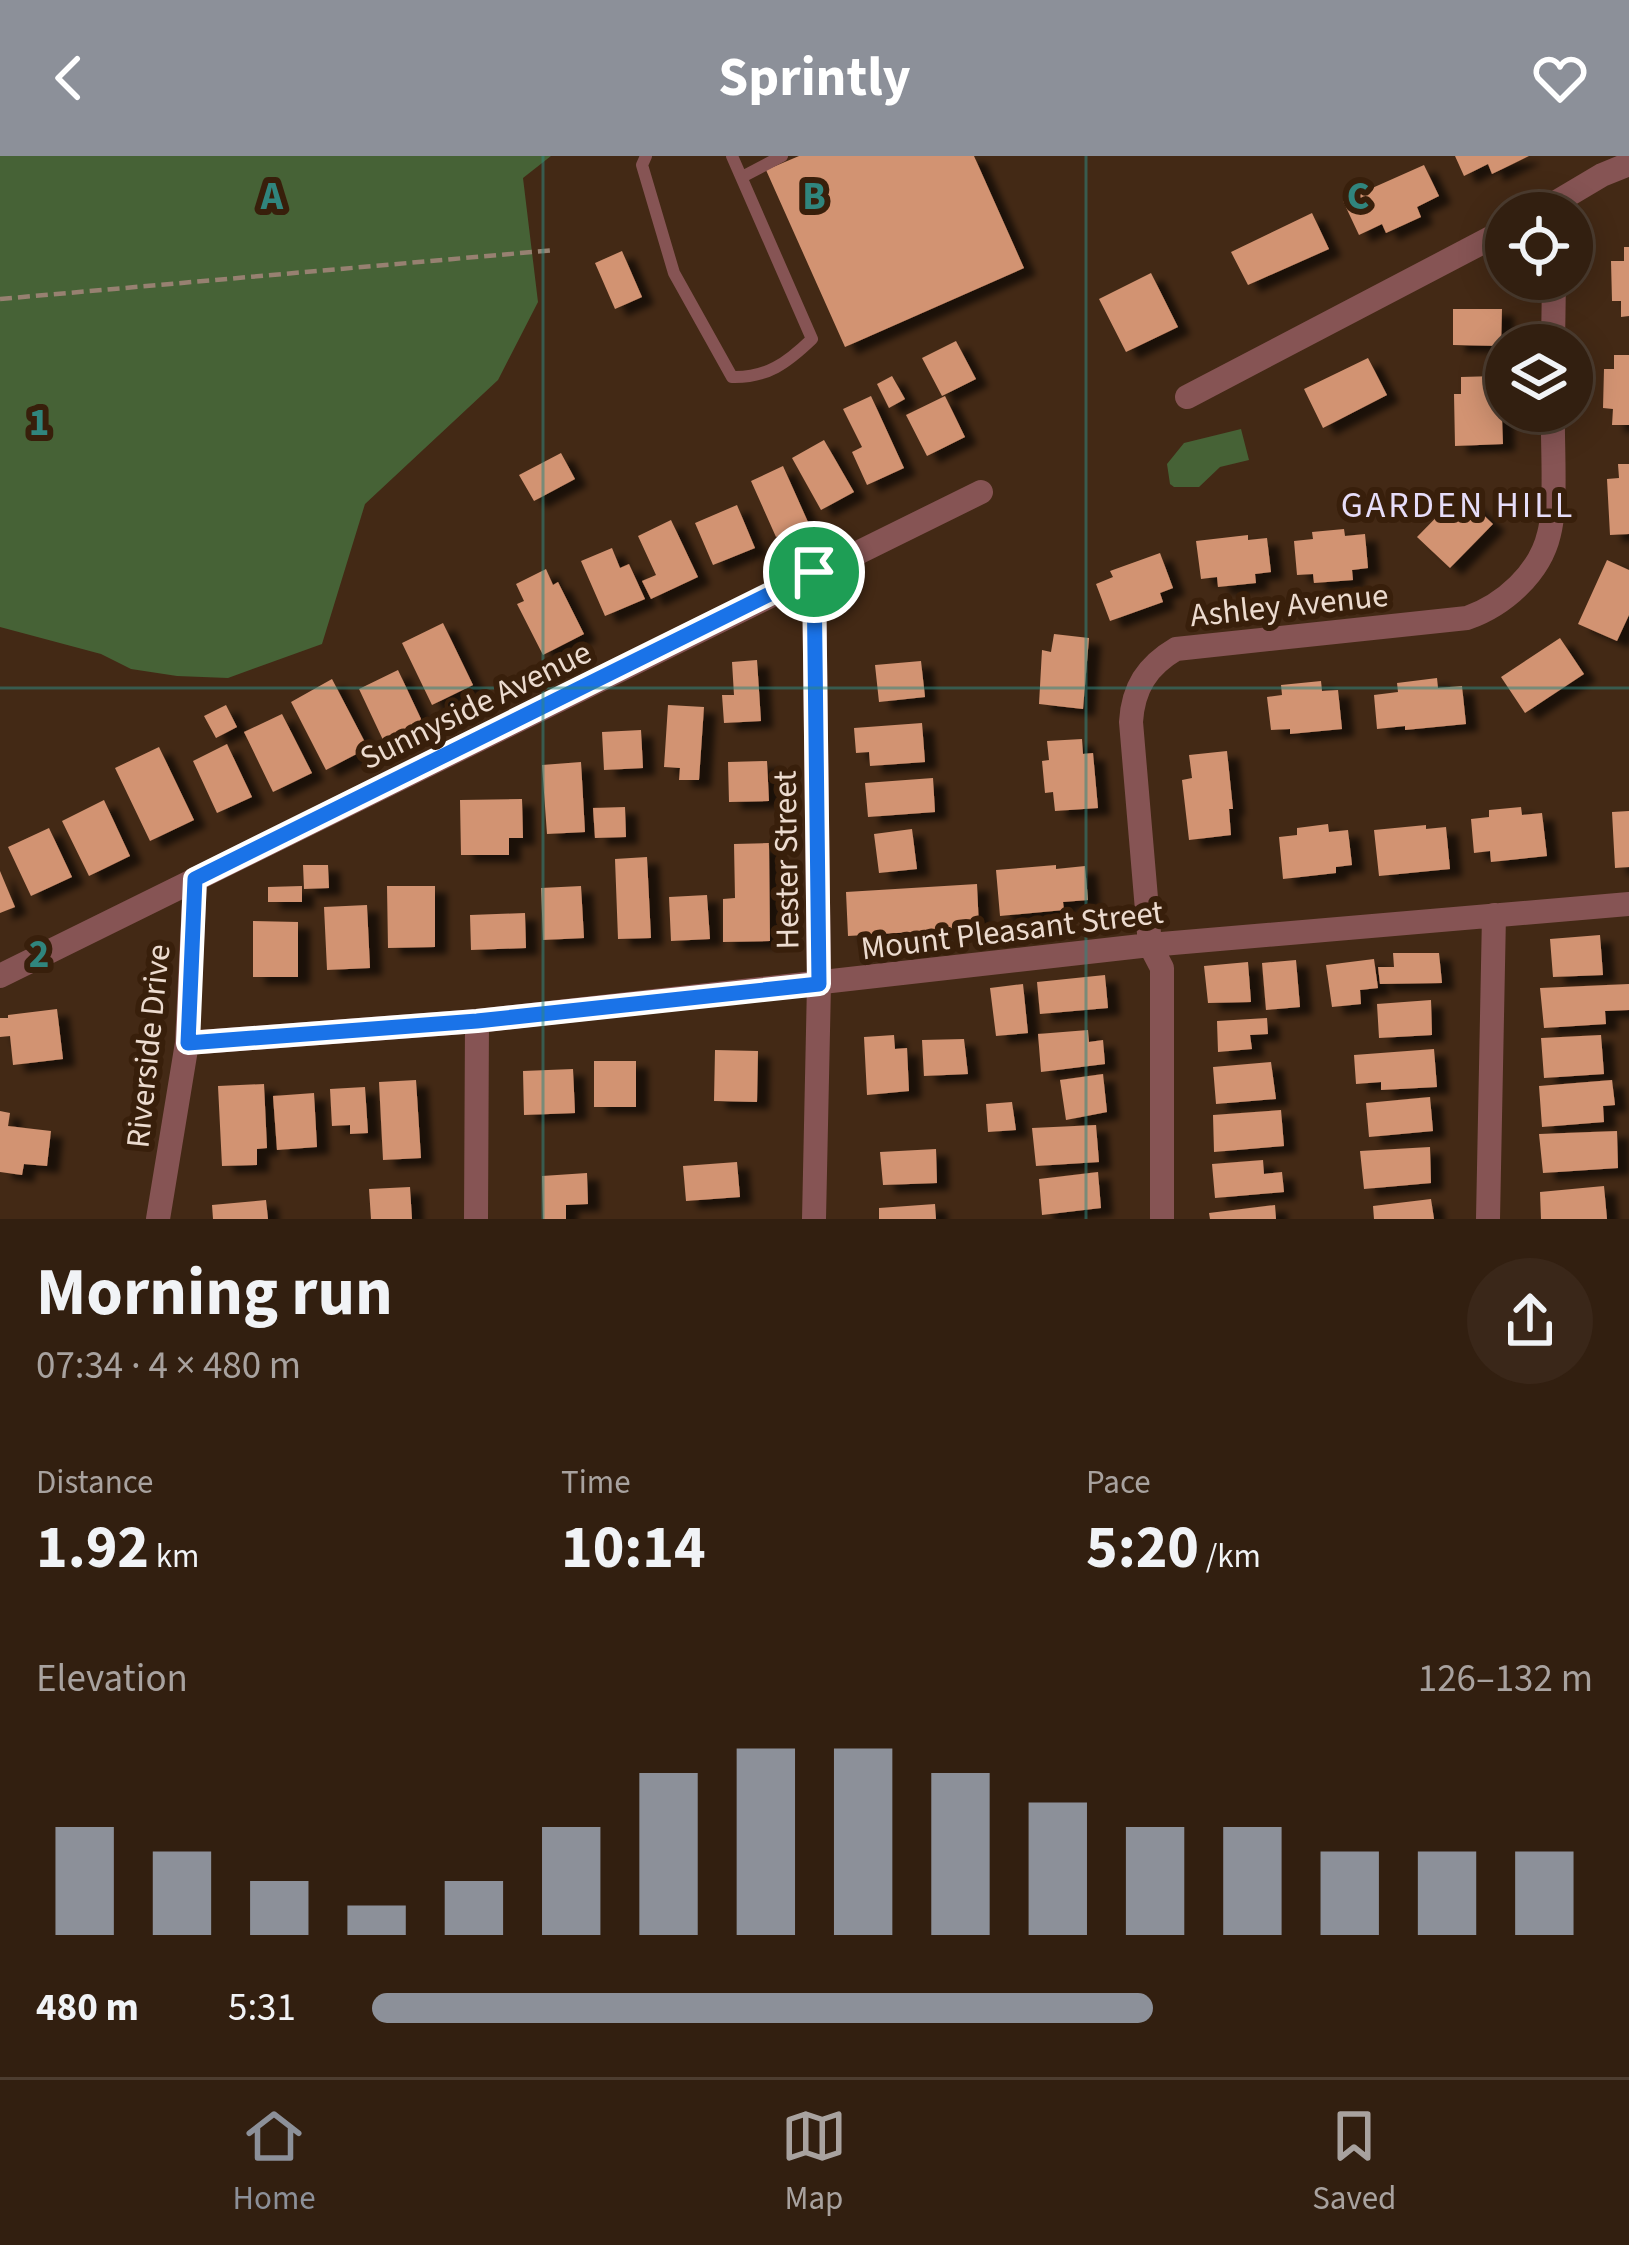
<!DOCTYPE html>
<meta charset="utf-8">
<style>
body{margin:0;font-family:"Source Sans 3",sans-serif;background:#3a2719;color:#f1f3f6;height:100vh;display:flex;flex-direction:column;font-size:45px;white-space:nowrap}
*{box-sizing:border-box;margin:0}
p{font-size:39px;color:#a8a29f}
.icon{flex:none;width:66px;height:66px;fill:none;stroke:currentColor;stroke-width:2;stroke-linecap:round;stroke-linejoin:round}
.map{position:relative;height:1063px;overflow:hidden}
.sheet{display:flex;flex-direction:column;background:#321f10;flex:1}
.sheet>*{flex:none}
.buttons{position:absolute;left:1485px;top:36px;display:grid;gap:24px}
.buttons a{display:grid;place-items:center;width:108px;height:108px;border-radius:50%;background:#321f10;box-shadow:0 6px 30px #0003,0 0 0 3px #4d3d30;font-size:60px}
.pin{position:absolute;display:grid;place-items:center;width:102px;height:102px;color:#fff;margin:-51px;border:6px solid #fff;border-radius:50%;box-shadow:0 3px 12px #0007}
.round{display:grid;place-items:center;flex:none;width:126px;height:126px;border-radius:63px;background:#3a2719}
.summary{display:flex;align-items:center;justify-content:space-between;height:204px;padding:0 36px}
h1{font-size:66px;font-weight:700;line-height:90px}
.stats{display:grid;grid-template-columns:repeat(3,1fr);gap:18px;height:204px;padding:12px 36px}
.stats div{display:grid;align-content:center}
.stats b{font-size:60px;font-weight:700}
.stats small{font-size:33px;font-weight:400}
.stats p{font-size:33px}
.chart{height:336px;padding:24px 36px}
.chart p{display:flex;justify-content:space-between}
.chart svg{width:100%;height:216px;margin-top:12px;stroke:#8c9099;stroke-width:6}
ul{padding:0 36px;list-style:none;font-size:39px}
li{display:grid;grid-template-columns:192px 144px 1fr;align-items:center;height:90px}
li i{height:30px;border-radius:15px;background:#8c9099}
header{display:flex;justify-content:space-between;align-items:center;height:156px;padding:0 36px;background:#8c9099;color:#fff;font-size:54px;font-weight:700}
.tab-bar{display:flex;justify-content:space-around;align-items:center;height:168px;border-top:3px solid #4d3d30;background:#321f10;font-size:33px;color:#a8a29f}
.tab-bar a{display:grid;justify-items:center;gap:6px}
.tab-bar .active{color:#8c9099}
.map>svg:first-child{display:block}
</style>
<header><svg class="icon" aria-label="back" viewBox="0 0 24 24"><path d="M15 5l-7 7 7 7"/></svg>Sprintly<svg class="icon" aria-label="heart" viewBox="0 0 24 24"><path d="M12 20l-8-8c-3-5 5-10 8-4 3-6 11-1 8 4z"/></svg></header>
<div class="map">
<svg width="1629" height="1063" viewBox="0 0 1629 1063">
<defs>
<filter id="shadow"><feDropShadow dx="12" dy="7" stdDeviation="3" flood-color="#0009"/></filter>
</defs>
<rect width="100%" height="100%" fill="#432915"/>
<path fill="#466236" d="M0,0H551L523,22L538,146L498,224L365,348L322,488L228,522L177,520L131,513L101,498L0,471Z
M1241,273L1249,304L1220,311L1199,331H1174L1170,328L1167,308L1184,287Z"/>
<path fill="#d29372" filter="url(#shadow)" d="M799,0H974L1024,112L845,191L766,14Z
M1455,0H1529L1492,18L1488,8L1464,20Z
M1424,9L1439,40L1417,51L1421,61L1386,77L1382,68L1359,79L1343,45Z
M1312,57L1329,93L1248,129L1231,96Z
M1624,91H1629V160L1621,161V145H1612L1611,105H1624Z
M622,95L642,141L615,153L595,107Z
M1151,117L1178,171L1126,196L1099,143Z
M1453,153H1502L1501,190L1453,189Z
M956,185L976,223L942,240L922,202Z
M1614,199H1629V269H1612L1613,253L1603,252L1604,213H1614Z
M1368,202L1387,239L1323,272L1304,233Z
M892,220L905,243L889,252L877,228Z
M1496,220V237H1501L1503,288L1455,290L1454,238H1461V221Z
M871,240L904,312L867,329L852,296L862,291L843,253Z
M945,240L965,281L927,300L906,259Z
M824,284L854,336L821,354L792,302Z
M561,297L575,323L534,345L519,319Z
M1618,308H1629V378L1610,379L1607,323L1619,322Z
M783,310L808,366L776,381L751,325Z
M1460,337L1493,368L1450,412L1417,381Z
M737,349L755,392L713,409L695,367Z
M671,364L698,421L651,443L642,425L656,419L638,380Z
M1344,373L1345,380L1365,378L1368,412L1352,414L1353,424L1314,427L1313,418L1297,419L1294,385L1313,383L1312,376Z
M1248,379V384L1267,382L1271,416L1255,418L1256,427L1218,431L1217,421L1201,423L1196,385Z
M612,392L620,412L629,408L645,443L605,460L581,405Z
M1160,397L1173,432L1160,437L1163,446L1110,465L1096,428L1113,421L1110,415Z
M1607,404L1629,414V459L1617,485L1578,468Z
M546,413L553,429L558,426L584,478L543,499L517,448L524,445L516,428Z
M443,467L473,529L432,549L402,487Z
M1054,478L1089,482L1083,553L1039,548L1042,494L1051,496Z
M1560,482L1584,518L1525,557L1501,521Z
M757,504L761,565L724,567L722,539H734L732,506Z
M921,505L925,541L879,546L875,509Z
M398,514L422,565L383,584L359,533Z
M1437,522L1438,532L1462,530L1466,568L1405,574V570L1377,573L1374,539L1398,536L1397,527Z
M332,523L368,592L326,614L291,546Z
M1321,525L1322,535L1338,534L1342,573L1290,578V573L1271,574L1267,541L1282,539L1281,529Z
M226,549L237,571L216,582L204,560Z
M668,549L704,551L699,624H679L680,612L664,611Z
M282,558L312,617L273,636L244,576Z
M922,567L925,606L870,610L869,596L856,597L854,572Z
M641,574L643,612L604,614L602,576Z
M1082,583L1083,598L1093,597L1098,652L1055,655L1053,636L1045,637L1042,605L1049,604L1047,585Z
M227,588L252,641L217,657L193,605Z
M159,591L194,664L150,685L115,612Z
M1227,595L1233,653H1229L1231,679L1189,684L1182,624L1192,622L1189,599Z
M767,605L769,645L729,646L728,606Z
M581,606L585,676L547,678L542,609Z
M933,622L935,656L868,661L865,627Z
M522,643L523,682H509V699H461L460,644Z
M104,644L130,700L89,720L62,665Z
M625,651L626,681L595,682L593,652Z
M1521,651L1522,659L1542,657L1547,700L1491,706L1490,695L1474,697L1471,663L1489,661V654Z
M1629,655V711L1615,712L1612,656Z
M1328,668L1329,676L1348,674L1352,709L1336,711V717L1283,723L1279,681L1297,679V672Z
M1426,669V673L1446,671L1450,713L1379,720L1374,674Z
M49,672L72,721L31,740L8,691Z
M912,673L917,713L879,717L874,678Z
M769,687L770,785L723,786V743L735,742L734,688Z
M647,701L651,782L618,783L615,703Z
M303,709H328L329,732L304,733Z
M1056,709V713L1085,710L1088,744L1063,746L1064,754L1000,760L996,714Z
M0,715L15,751L0,757Z
M977,728L979,772L848,780L846,736Z
M302,730V746H268V731Z
M387,730H435V791L388,792Z
M581,730L584,782L543,784L541,732Z
M707,739L710,783L671,785L669,741Z
M367,749L370,812L327,814L324,751Z
M525,757L526,792L471,794L470,759Z
M253,765L298,766V821H253Z
M1600,779L1603,819L1553,821L1550,783Z
M1393,797H1439L1442,827L1380,828L1378,811H1394Z
M1374,803L1378,832L1360,834L1361,848L1332,851L1326,809Z
M1296,804L1300,851L1266,854L1262,807Z
M1248,806L1251,846L1208,847L1204,810Z
M1105,819L1108,852L1040,858L1037,826Z
M1023,828L1028,877L996,880L990,832Z
M1629,828V854L1605,855L1606,868L1544,872L1540,832Z
M1431,844L1432,879L1379,882L1377,848Z
M57,853L63,903L13,909L10,880L0,881V862H8V859Z
M1267,862L1268,878L1250,879L1252,893L1218,896L1217,865Z
M1088,874L1089,886L1103,884L1105,908L1041,916L1038,878Z
M894,879L895,893L907,892L909,935L867,939L864,881Z
M1601,879L1604,918L1544,922L1541,882Z
M964,883L968,918L924,920L922,884Z
M1434,893L1437,931L1381,934V926L1356,928L1354,899Z
M715,894L758,895L757,946L714,945Z
M594,905H636V951H594Z
M1271,906L1276,943L1216,948L1213,911Z
M573,913L575,957L524,959L523,915Z
M1103,918L1107,956L1066,964L1060,924Z
M416,924L421,1002L383,1004L379,926Z
M1612,924L1615,949L1603,950L1604,966L1542,971L1539,930Z
M264,928L267,992L257,993V1009L222,1010L218,930Z
M365,931L368,977L350,978V969L332,970L330,933Z
M314,937L317,991L277,994L273,940Z
M1430,941L1433,975L1369,981L1366,947Z
M1012,946L1016,974L988,976L986,948Z
M1281,954L1284,990L1214,996L1213,959Z
M0,955L10,957L8,970L51,975L47,1010L24,1008L22,1019L0,1016Z
M1096,969L1099,1006L1036,1010L1032,972Z
M1617,975L1618,1012L1543,1017L1539,978Z
M1430,991L1431,1027L1364,1033L1360,995Z
M936,993L937,1027L883,1029L880,996Z
M1263,1004L1264,1018L1282,1016L1284,1036L1215,1042L1212,1008Z
M737,1006L740,1041L686,1045L683,1010Z
M1098,1016L1101,1052L1042,1059L1039,1023Z
M587,1017L588,1048L566,1049V1063H543L542,1020Z
M1604,1030L1607,1063H1541L1540,1036Z
M410,1031L412,1063H371L369,1033Z
M1431,1043L1434,1063H1374L1373,1050Z
M266,1044L268,1063H213L212,1049Z
M935,1048L936,1063H879V1052Z
M1275,1049L1276,1063H1210L1209,1057Z"/>
<g fill="none" stroke-linecap="round" stroke-linejoin="round">
<path stroke="#978171" stroke-width="4.5" stroke-dasharray="12 6" stroke-linecap="butt" d="M0,143L555,94"/>
<path stroke="#865454" stroke-width="12" d="M646,0L642,9L674,117L732,221C767,222 787,207 812,183L732,0
M742,21L782,0"/>
<path stroke="#865454" stroke-width="24" d="M1538,57L1602,19L1629,8
M1553,189L1554,123
M1187,241L1506,74
M0,820L981,336
M187,887L477,865L1150,789L1629,748
M158,1063L187,887L195,723
M476,1063L477,865
M814,1063L819,828L814,416
M1162,1063V812L1150,789L1131,566C1133,532 1147,510 1176,493L1467,462C1504,449 1540,417 1549,378C1557,348 1552,288 1553,255
M1488,1063L1494,759"/>
</g>
<g fill="none" stroke-linecap="round" stroke-linejoin="round">
<defs>
<path id="route" d="M814,416L819,828L477,865L188,887L195,723Z"/>
</defs>
<use href="#route" stroke="#fff" stroke-width="24"/>
<use href="#route" stroke="#1a73e8" stroke-width="15"/>
</g>
<path fill="none" stroke="#30857d" stroke-width="3" stroke-opacity="0.55" d="M543,0V1063M1086,0V1063M0,532H1629"/>
<g text-anchor="middle" stroke-width="12" stroke-linejoin="round" paint-order="stroke">
<g font-size="33" fill="#ecdbcf" stroke="#381f0b">
<text transform="translate(1289 448) rotate(-6)" y="12">Ashley Avenue</text>
<text transform="translate(475 548) rotate(-26)" y="12">Sunnyside Avenue</text>
<text transform="translate(785 704) rotate(-91)" y="12">Hester Street</text>
<text transform="translate(1012 773) rotate(-7)" y="12">Mount Pleasant Street</text>
<text transform="translate(147 890) rotate(-84)" y="12">Riverside Drive</text>
</g>
<g font-size="36" letter-spacing="3" fill="#e6ddf9" stroke="#381f0b">
<text x="1458" y="361">GARDEN HILL</text>
</g>
</g>
<g font-size="39" text-anchor="middle" font-weight="bold" fill="#30857d" stroke="#381f0b" stroke-width="12" stroke-linejoin="round" paint-order="stroke">
<text x="272" y="53">A</text>
<text x="814" y="53">B</text>
<text x="1358" y="53">C</text>
<text x="39" y="279">1</text>
<text x="39" y="811">2</text>
</g>
</svg>
<div class="buttons">
<a><svg class="icon" aria-label="locate" viewBox="0 0 24 24"><circle cx="12" cy="12" r="6"/><path d="M12 2v4M12 18v4M2 12h4M18 12h4"/></svg></a>
<a><svg class="icon" aria-label="layers" viewBox="0 0 24 24"><path d="M12 4l9 5-9 5-9-5zM3 14l9 5 9-5"/></svg></a>
</div>
<div class="pin" style="left:814px;top:416px;background:#1e9e55"><svg class="icon" aria-label="arrive" viewBox="0 0 24 24"><path d="M6 21V4h12l-3 4 3 4H6"/></svg></div>
</div>
<section class="sheet">
<div class="summary"><div><h1>Morning run</h1><p>07:34 · 4 × 480 m</p></div><a class="round"><svg class="icon" aria-label="share" viewBox="0 0 24 24"><path d="M12 15V3M7 8l5-5 5 5M5 13v7h14v-7"/></svg></a></div>
<div class="stats">
<div><p>Distance</p><b>1.92<small> km</small></b></div>
<div><p>Time</p><b>10:14</b></div>
<div><p>Pace</p><b>5:20<small> /km</small></b></div>
</div>
<div class="chart"><p><span>Elevation</span>126–132 m</p>
<svg viewBox="0 0 160 44" preserveAspectRatio="none"><path d="M5 44V22M15 44V27M25 44V33M35 44V38M45 44V33M55 44V22M65 44V11M75 44V6M85 44V6M95 44V11M105 44V17M115 44V22M125 44V22M135 44V27M145 44V27M155 44V27"/></svg>
</div>
<ul>
<li><b>480 m</b>5:31<i style="width:64%"></i></li>
</ul>
</section>
<nav class="tab-bar">
<a class="active"><svg class="icon" aria-label="home" viewBox="0 0 24 24"><path d="M3 11l9-7 9 7M6 9v11h12V9"/></svg>Home</a>
<a><svg class="icon" aria-label="map" viewBox="0 0 24 24"><path d="M3 6l6-2 6 2 6-2v14l-6 2-6-2-6 2zM9 4v14M15 6v14"/></svg>Map</a>
<a><svg class="icon" aria-label="saved" viewBox="0 0 24 24"><path d="M7 4h10v16l-5-4-5 4z"/></svg>Saved</a>
</nav>
